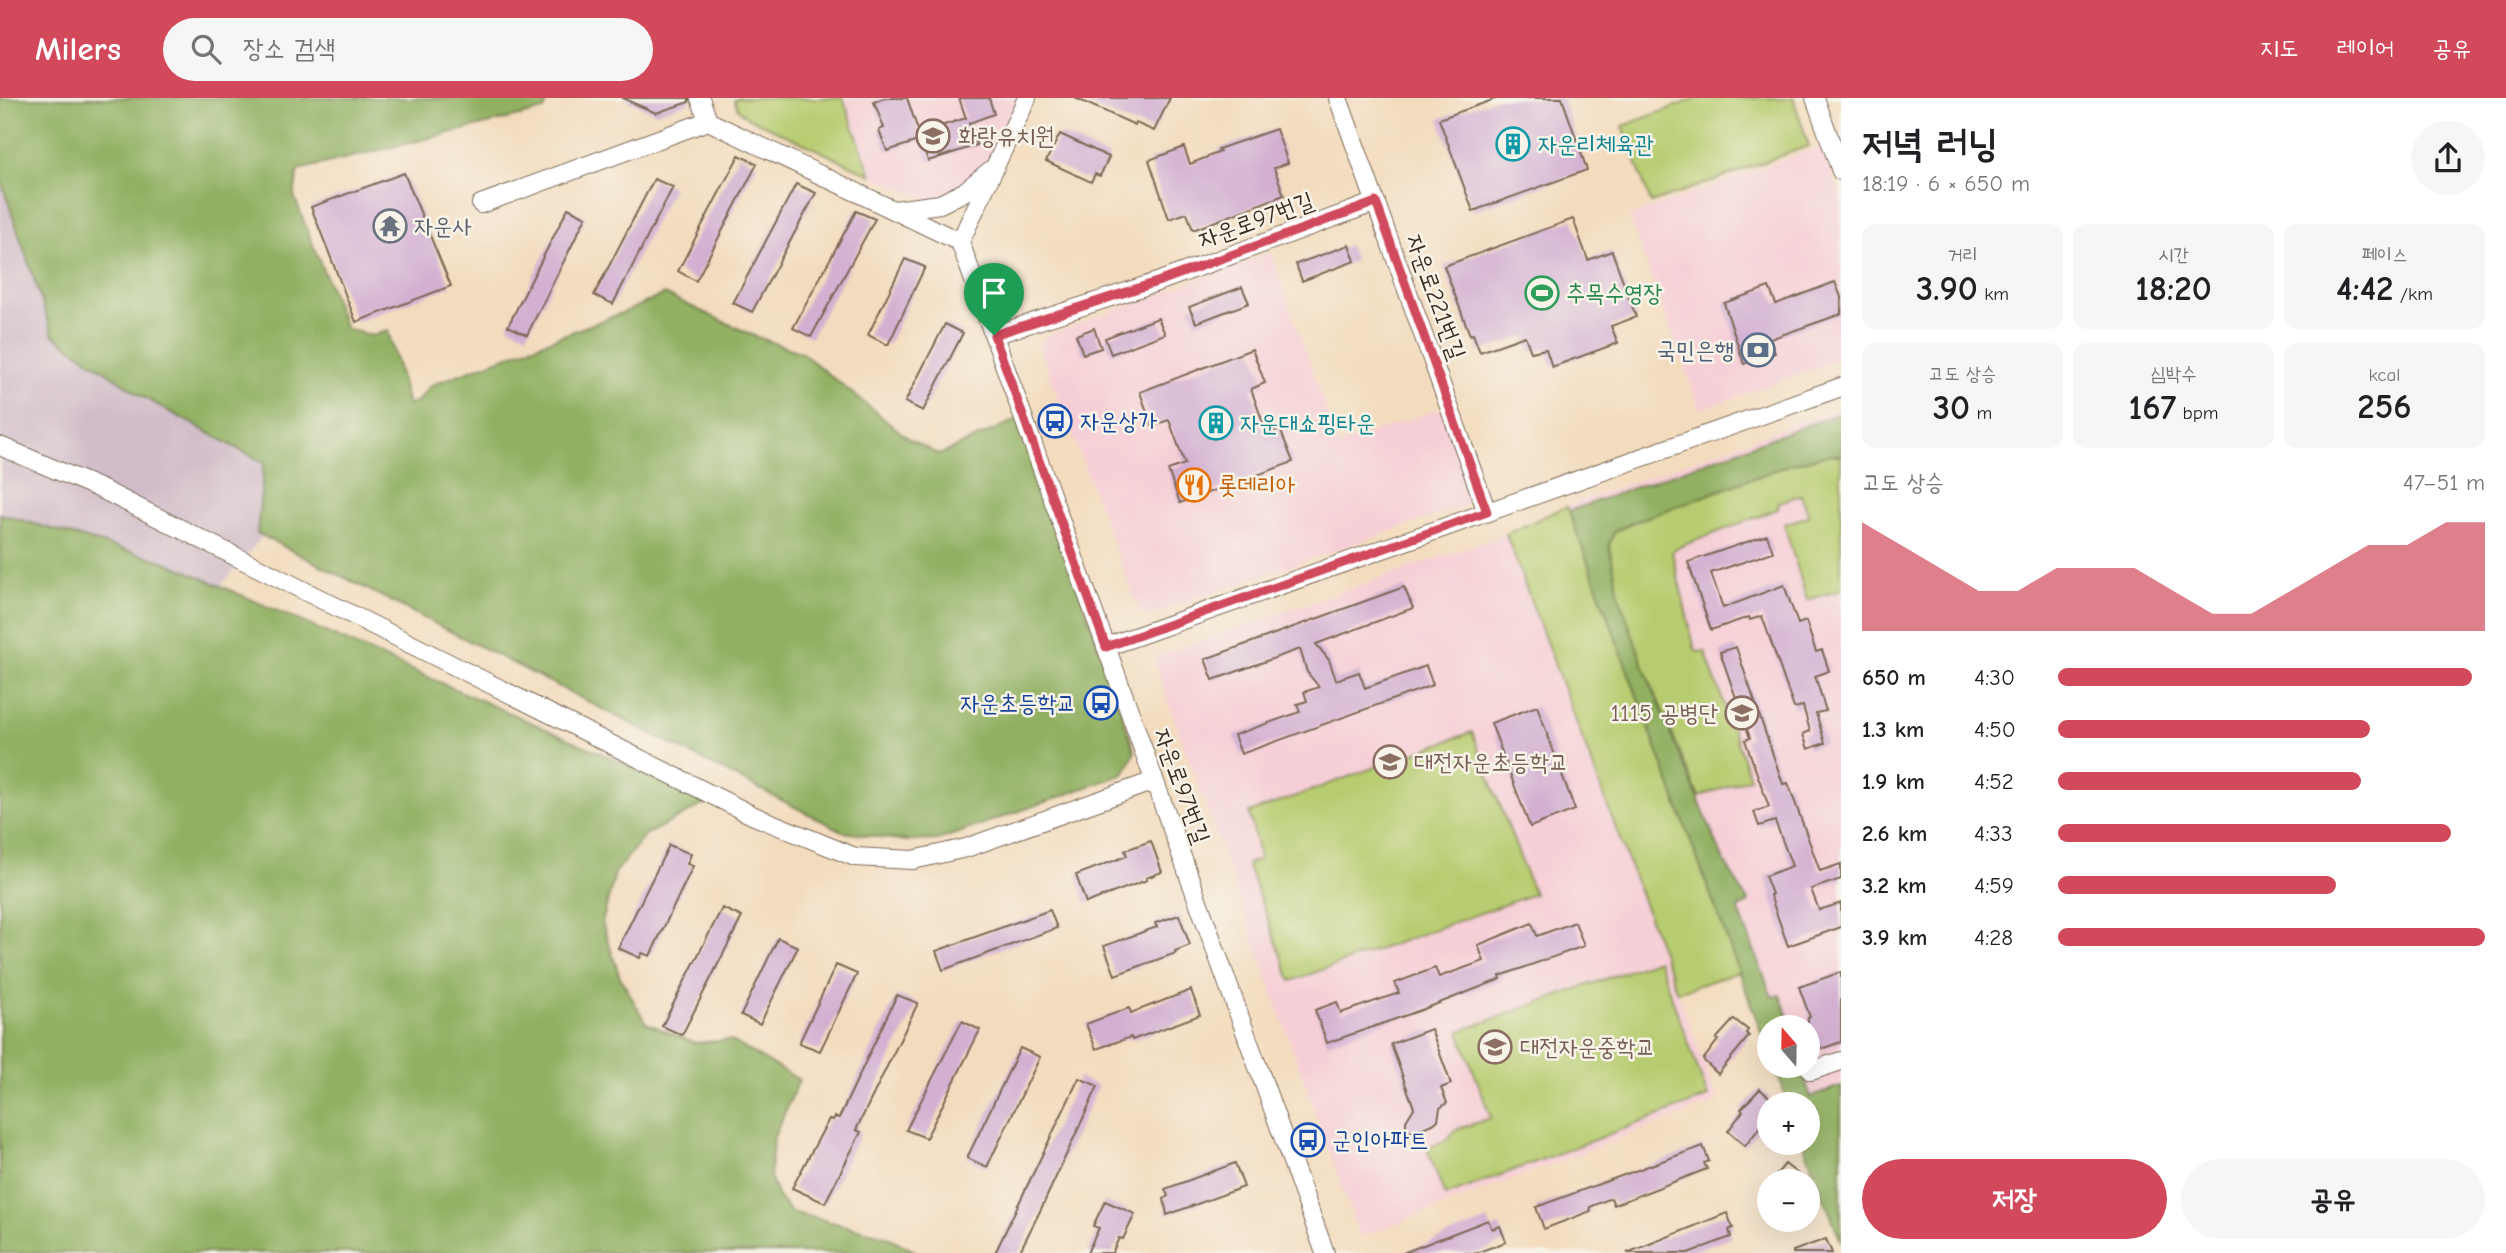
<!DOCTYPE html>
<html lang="ko">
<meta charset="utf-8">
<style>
body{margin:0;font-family:"Comic Neue","Poor Story",sans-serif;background:#f6f6f6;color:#202124;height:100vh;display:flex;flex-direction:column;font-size:26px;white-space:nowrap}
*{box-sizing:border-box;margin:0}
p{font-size:23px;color:#757577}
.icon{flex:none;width:38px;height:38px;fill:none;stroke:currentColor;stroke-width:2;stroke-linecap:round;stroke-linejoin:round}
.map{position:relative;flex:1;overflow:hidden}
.sheet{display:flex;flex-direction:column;background:#fff;width:665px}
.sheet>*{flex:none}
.needle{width:46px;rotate:340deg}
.controls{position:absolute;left:1757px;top:917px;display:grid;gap:14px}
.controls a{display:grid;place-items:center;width:63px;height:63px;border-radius:50%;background:#fff;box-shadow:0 7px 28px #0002;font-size:35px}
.pin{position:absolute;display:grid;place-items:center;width:60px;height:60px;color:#fff;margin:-72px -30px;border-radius:50% 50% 50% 0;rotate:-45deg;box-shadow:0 0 7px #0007}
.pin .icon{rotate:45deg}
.round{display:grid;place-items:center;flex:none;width:74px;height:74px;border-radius:37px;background:#f6f6f6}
.summary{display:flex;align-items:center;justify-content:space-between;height:119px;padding:0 21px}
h1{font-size:38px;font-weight:800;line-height:52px}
.figures{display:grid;grid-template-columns:repeat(3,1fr);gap:10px;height:119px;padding:7px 21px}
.figures div{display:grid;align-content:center;border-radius:14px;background:#f6f6f6;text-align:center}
.figures b{font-size:35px;font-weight:800}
.figures small{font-size:19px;font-weight:400}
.figures p{font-size:19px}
.chart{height:196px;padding:14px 21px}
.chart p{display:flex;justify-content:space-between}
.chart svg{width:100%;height:126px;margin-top:7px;fill:#d1495b;opacity:.7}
.cta{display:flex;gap:14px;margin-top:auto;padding:14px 21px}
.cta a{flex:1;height:80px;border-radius:42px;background:#d1495b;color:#fff;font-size:28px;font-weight:800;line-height:80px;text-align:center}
.cta a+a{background:#f6f6f6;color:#202124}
ul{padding:0 21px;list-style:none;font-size:23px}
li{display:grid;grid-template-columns:112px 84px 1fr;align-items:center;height:52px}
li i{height:18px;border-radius:9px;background:#d1495b}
header{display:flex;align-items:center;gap:42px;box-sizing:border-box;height:98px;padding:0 35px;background:#d1495b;color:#fff}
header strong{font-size:33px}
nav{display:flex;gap:38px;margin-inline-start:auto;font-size:24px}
.search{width:490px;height:63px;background:#f6f6f6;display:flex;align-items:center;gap:18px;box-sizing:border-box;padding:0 24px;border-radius:38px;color:#757577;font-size:26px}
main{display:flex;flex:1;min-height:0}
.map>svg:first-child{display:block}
</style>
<header>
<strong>Milers</strong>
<div class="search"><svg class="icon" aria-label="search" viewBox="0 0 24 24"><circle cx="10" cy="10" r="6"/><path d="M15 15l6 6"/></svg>장소 검색</div>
<nav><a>지도</a><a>레이어</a><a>공유</a></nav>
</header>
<main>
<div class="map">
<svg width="1841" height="1155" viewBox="0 0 1841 1155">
<rect width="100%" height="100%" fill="#f7f3e8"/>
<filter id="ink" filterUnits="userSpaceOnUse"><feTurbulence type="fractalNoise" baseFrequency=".0143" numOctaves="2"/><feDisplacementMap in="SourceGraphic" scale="14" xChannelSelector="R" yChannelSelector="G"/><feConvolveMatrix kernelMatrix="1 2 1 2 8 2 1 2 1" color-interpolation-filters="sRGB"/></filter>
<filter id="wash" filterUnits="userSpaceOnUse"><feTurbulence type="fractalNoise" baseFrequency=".00686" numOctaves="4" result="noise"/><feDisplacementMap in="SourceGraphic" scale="28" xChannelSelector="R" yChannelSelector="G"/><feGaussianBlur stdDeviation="1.57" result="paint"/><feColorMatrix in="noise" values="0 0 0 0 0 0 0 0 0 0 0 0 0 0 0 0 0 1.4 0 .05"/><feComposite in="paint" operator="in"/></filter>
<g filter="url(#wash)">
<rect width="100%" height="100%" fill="#f3dcbe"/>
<path fill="#f6cfd6" d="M843,0H1027L991,78L929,103L871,77Z
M1822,48L1841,100V261L1700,312L1629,118Z
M1271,154L1338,347L1441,310L1472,397L1464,408L1146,518L1139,513L1039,249L1046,238Z
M1841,309V1144L1803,1045H1808V1006H1789L1774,968H1808V929H1769V955L1567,408Z
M1506,436L1718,1003L1360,1139L1154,564L1157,558Z"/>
<path fill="#d1bdc9" d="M0,0L312,380L147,575L0,531Z"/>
<path fill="#b7cc70" stroke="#797b47" stroke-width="2" d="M739,0H843L871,77L745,18L738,11L734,2Z
M1697,0H1793L1809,48L1651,105L1623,28Z
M1832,356L1841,358V492L1807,502L1784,426L1809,418L1801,397L1779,404L1778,411L1676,450L1672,454L1695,552L1699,554L1705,553L1750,680L1699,699L1645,572L1620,501L1611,465L1609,447L1614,434L1631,425L1794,365Z
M1567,408L1739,874L1677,894L1506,436Z
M1472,634L1534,796L1291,883L1247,766L1260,761L1249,715Z
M1658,862L1708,999L1445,1098L1427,1050L1443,1044L1458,1031L1491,1020L1459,934L1460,933Z"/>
<path fill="#91b062" stroke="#666d40" stroke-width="2" d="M0,0H549L544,12L298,72L294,98L346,231L373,238L388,232L408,307L417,304L431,287L627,213L665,196L752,237L802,255L909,341L939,357L1020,320L1135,654L1124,676L938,742L907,743L844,734L257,435L264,365L143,299L53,237L0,80Z
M1841,315V358L1832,356L1794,365L1631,425L1614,434L1609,447L1620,501L1645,572L1723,761L1749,805L1738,810L1772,899L1780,897L1791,926L1788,927L1789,929H1769V955L1569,413Z
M0,416L166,464L710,703L645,737L615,775L602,825L620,879L646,925L695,945L730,942L799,982L773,1041L770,1078L778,1099L791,1114L886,1138L918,1155H0Z
M1774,968H1800L1811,999L1841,988V1144L1803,1045H1808V1006H1789Z"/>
<g id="blocks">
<path fill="#d3b0d2" d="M622,0H689V4L656,15Z
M884,0H907L919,35L966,20L959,0H989L994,16L969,25L977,47L928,63L921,42L887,53L879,32L884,30L874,4Z
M1075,0H1170L1154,33L1136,25L1135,27Z
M1498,0H1562L1587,72L1473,113L1439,21Z
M1276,31L1288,65L1274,70L1284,97L1193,132L1187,115L1169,121L1149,62L1184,49L1190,66L1220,54L1218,51Z
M1060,36L1109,59L1100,78L1095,76L1091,84L1046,63Z
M739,57L757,66L696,183L678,173Z
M404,75L451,188L356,224L311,109Z
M654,81L673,89L613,206L594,197Z
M796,86L816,95L752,214L733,205Z
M568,110L586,119L527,237L508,228Z
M856,113L875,121L811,239L793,230Z
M1573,121L1588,162L1612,153L1636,219L1611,228L1618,245L1552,269L1546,251L1531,254L1525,238L1480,254L1473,236L1470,237L1444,168Z
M1349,147L1355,163L1302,183L1296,166Z
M905,161L925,169L888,247L868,237Z
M1835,184L1841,199V216L1770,241L1775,255L1744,266L1724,205L1769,189L1776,206Z
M1242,189L1249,205L1196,225L1189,209Z
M1158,220L1165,236L1111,256L1105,240Z
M945,226L963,235L923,313L905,304Z
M1094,230L1101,250L1083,256L1076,237Z
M1252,251L1265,285L1251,291L1267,336L1280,331L1293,364L1180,405L1168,372L1185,366L1169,322L1152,328L1140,294Z
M1767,437L1773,454L1711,475L1723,510L1784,487L1798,526L1806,523L1816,554L1822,552L1829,573L1815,578L1826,613L1816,615L1825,645L1808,651L1803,636L1810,633L1803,608L1794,610L1762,518L1750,522L1749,519L1711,532L1688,464Z
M1404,489L1413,510L1316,546L1329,562L1336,582L1359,574L1365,590L1426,568L1433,587L1241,656L1234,637L1300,614L1297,606L1307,603L1304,594L1319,589L1307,574L1300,551L1213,582L1205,561Z
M1736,549L1783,686L1788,685L1820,773L1841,766V781L1811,791L1819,812L1841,805V829L1788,848L1770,797L1772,796L1765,778L1792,768L1775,723L1759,728L1754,714L1769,709L1745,642L1750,640L1720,554Z
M1537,608L1575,712L1530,729L1491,625Z
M1151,743L1162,774L1146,780L1147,782L1086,805L1076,777L1127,758L1125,752Z
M669,747L691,756L687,766L693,768L650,858L642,855L640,860L618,850Z
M722,810L742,819L682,937L662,928Z
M1050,812L1057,830L943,872L936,853Z
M1179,817L1190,847L1175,853L1176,855L1115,877L1104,848L1157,829L1155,825Z
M1575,824L1584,848L1500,878L1501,881L1424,911L1327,945L1315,912L1337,904L1341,915L1399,895L1395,885L1435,870L1439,879L1484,863L1478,847L1532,825L1537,838Z
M778,840L798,849L760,926L741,917Z
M836,867L857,876L820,953L799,945Z
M1841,874V944L1821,951L1818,944L1808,948V920L1810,919L1799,889Z
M1191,892L1200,917L1132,942L1131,939L1096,951L1086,926L1129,910L1131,915Z
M897,897L918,905L856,1032L861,1034L825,1105L792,1090L829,1021L833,1022L835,1019L839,1020Z
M1734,921L1748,932L1746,935L1749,938L1718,976L1703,962L1718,942L1716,941Z
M962,923L980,932L926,1040L906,1032Z
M1431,931L1451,986L1441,990L1447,1005L1440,1010L1438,1022L1433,1026L1412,1034L1406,1033V1023L1414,1010L1391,946Z
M1020,950L1040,959L987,1069L967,1060Z
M1079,980L1098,988L1042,1109L1019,1155H995Z
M1760,991L1769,999V1018L1745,1048L1728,1033L1743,1013L1741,1011Z
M1703,1048L1709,1063L1704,1065L1707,1071L1614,1107L1611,1100L1590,1109L1591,1113L1544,1131L1536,1109Z
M1235,1065L1244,1089L1167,1117L1164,1101L1168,1098L1165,1091Z
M1785,1066L1807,1083H1771Z
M1105,1103L1135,1116L1123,1141L1119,1140L1112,1155H1087L1099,1130L1093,1128Z
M1727,1115L1733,1130L1729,1132L1731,1139L1688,1155H1627Z
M1488,1122L1492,1131L1500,1128L1506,1144L1476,1155H1403Z
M1826,1141L1832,1155H1793V1153Z"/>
</g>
</g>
<g filter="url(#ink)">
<use href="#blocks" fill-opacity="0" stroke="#7b6856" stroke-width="2"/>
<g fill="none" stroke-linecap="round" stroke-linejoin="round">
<defs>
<path id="minor" d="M700,0L708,23L960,144L1325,1155
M1338,0L1487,414
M1815,0L1841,73
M481,106L708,23
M894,112L940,106L964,94L992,71
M960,144L1027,0
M994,237L1160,183L1376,104
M0,348L101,391L754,718L855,759L913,762L966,750L1154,683
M1106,549L1841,289
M1811,973L1841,963"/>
</defs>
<use href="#minor" stroke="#7b6856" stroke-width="20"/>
<use href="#minor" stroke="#fff" stroke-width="18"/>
</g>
</g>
<g fill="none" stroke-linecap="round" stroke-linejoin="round" filter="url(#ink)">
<defs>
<path id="route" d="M1376,104L1487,414L1106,549L994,237L1160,183Z"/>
</defs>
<use href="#route" stroke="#fff" stroke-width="14"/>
<use href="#route" stroke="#d1495b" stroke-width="9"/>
</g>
<defs>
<symbol id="school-ring" viewBox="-11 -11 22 22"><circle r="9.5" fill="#f7f3e8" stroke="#8d6e63" stroke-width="1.5"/><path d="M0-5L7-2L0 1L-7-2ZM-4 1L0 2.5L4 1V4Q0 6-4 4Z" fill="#8d6e63"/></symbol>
<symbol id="building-ring" viewBox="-11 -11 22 22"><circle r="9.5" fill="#f7f3e8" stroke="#0f9aa8" stroke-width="1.5"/><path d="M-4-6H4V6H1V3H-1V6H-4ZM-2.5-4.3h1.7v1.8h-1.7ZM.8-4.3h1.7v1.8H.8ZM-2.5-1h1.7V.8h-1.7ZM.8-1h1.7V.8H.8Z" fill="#0f9aa8"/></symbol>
<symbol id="temple-ring" viewBox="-11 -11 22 22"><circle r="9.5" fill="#f7f3e8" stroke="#6b7280" stroke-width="1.5"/><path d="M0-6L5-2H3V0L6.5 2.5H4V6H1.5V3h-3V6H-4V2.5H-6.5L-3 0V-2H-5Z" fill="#6b7280"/></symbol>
<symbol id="stadium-ring" viewBox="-11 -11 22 22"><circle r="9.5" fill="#f7f3e8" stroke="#2e9e5b" stroke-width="1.5"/><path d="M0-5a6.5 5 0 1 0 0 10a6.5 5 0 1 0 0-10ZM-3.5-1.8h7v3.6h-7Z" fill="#2e9e5b"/></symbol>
<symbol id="bank-ring" viewBox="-11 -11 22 22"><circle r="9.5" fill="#f7f3e8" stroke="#5c6f8a" stroke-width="1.5"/><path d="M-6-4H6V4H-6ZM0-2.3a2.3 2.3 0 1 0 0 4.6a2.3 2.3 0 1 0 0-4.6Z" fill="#5c6f8a"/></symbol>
<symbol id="bus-ring" viewBox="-11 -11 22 22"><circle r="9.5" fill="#f7f3e8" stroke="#1a4fb4" stroke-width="1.5"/><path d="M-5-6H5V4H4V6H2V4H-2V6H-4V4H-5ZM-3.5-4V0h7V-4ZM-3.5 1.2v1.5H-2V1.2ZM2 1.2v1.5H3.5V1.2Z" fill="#1a4fb4"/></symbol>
<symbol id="restaurant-ring" viewBox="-11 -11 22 22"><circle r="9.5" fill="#f7f3e8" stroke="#e8710a" stroke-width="1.5"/><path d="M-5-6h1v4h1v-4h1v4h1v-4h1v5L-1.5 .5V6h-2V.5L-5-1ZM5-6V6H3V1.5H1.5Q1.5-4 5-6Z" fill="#e8710a"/></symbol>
<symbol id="university-ring" viewBox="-11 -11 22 22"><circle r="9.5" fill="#f7f3e8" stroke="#8d6e63" stroke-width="1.5"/><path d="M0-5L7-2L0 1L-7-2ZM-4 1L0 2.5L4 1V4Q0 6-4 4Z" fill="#8d6e63"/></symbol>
</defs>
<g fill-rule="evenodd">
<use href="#school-ring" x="914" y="19" width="38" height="38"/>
<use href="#building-ring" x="1494" y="27" width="38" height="38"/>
<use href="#temple-ring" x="371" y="109" width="38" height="38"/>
<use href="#stadium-ring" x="1523" y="176" width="38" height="38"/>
<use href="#bank-ring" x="1739" y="233" width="38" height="38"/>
<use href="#bus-ring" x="1036" y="304" width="38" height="38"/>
<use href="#building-ring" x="1197" y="306" width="38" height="38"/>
<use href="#restaurant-ring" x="1175" y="368" width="38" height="38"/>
<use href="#bus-ring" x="1082" y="586" width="38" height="38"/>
<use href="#university-ring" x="1723" y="596" width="38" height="38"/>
<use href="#school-ring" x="1371" y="645" width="38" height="38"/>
<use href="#school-ring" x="1476" y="930" width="38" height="38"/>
<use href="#bus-ring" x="1289" y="1023" width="38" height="38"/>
</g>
<g text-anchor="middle" stroke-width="5" stroke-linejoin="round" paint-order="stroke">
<g font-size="24" fill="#785e54" stroke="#f7f3e8" text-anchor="start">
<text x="958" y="46">화랑유치원</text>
<text x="1718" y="623" text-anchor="end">1115 공병단</text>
<text x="1414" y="672">대전자운초등학교</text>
<text x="1520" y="957">대전자운중학교</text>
</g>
<g font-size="24" fill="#0d838f" stroke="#f7f3e8" text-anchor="start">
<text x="1538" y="54">자운리체육관</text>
<text x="1240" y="333">자운대쇼핑타운</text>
</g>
<g font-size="24" fill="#3b2a1e" stroke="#f7f3e8">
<text transform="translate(1256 122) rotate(-20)" y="8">자운로97번길</text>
<text transform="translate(1436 199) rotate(70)" y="8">자운로221번길</text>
<text transform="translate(1182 688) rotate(70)" y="8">자운로97번길</text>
</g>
<g font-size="24" fill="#5b616d" stroke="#f7f3e8" text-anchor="start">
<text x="414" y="136">자운사</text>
</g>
<g font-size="24" fill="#27864d" stroke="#f7f3e8" text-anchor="start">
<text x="1566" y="203">추목수영장</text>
</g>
<g font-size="24" fill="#4e5e75" stroke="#f7f3e8" text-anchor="end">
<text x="1734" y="260">국민은행</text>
</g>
<g font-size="24" fill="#164399" stroke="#f7f3e8" text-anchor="start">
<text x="1080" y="331">자운상가</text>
<text x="1076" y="613" text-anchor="end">자운초등학교</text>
<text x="1332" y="1050">군인아파트</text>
</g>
<g font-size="24" fill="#c56008" stroke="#f7f3e8" text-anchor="start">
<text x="1218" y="395">롯데리아</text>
</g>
</g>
</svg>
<div class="controls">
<a><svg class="needle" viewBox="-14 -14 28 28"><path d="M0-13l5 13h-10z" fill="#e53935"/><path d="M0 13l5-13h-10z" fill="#757577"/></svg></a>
<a>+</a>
<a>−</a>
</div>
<div class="pin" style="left:994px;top:237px;background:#1e9e55"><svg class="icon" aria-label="arrive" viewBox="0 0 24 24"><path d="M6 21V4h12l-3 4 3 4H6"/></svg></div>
</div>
<section class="sheet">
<div class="summary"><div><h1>저녁 러닝</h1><p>18:19 · 6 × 650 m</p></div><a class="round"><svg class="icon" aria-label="share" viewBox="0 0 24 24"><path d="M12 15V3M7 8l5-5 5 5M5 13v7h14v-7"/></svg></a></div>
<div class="figures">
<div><p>거리</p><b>3.90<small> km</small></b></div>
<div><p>시간</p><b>18:20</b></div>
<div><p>페이스</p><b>4:42<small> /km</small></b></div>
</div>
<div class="figures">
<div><p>고도 상승</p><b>30<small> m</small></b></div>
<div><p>심박수</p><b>167<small> bpm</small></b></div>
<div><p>kcal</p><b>256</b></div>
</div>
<div class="chart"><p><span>고도 상승</span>47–51 m</p>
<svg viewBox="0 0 160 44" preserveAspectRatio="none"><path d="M0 44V6L10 14L20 22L30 30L40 30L50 22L60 22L70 22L80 30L90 38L100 38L110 30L120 22L130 14L140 14L150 6L160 6V44z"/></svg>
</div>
<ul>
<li><b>650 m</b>4:30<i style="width:97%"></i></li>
<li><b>1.3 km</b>4:50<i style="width:73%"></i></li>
<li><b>1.9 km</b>4:52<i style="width:71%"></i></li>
<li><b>2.6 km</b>4:33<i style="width:92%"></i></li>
<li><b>3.2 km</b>4:59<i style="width:65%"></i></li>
<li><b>3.9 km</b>4:28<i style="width:100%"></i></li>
</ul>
<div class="cta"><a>저장</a><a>공유</a></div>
</section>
</main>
